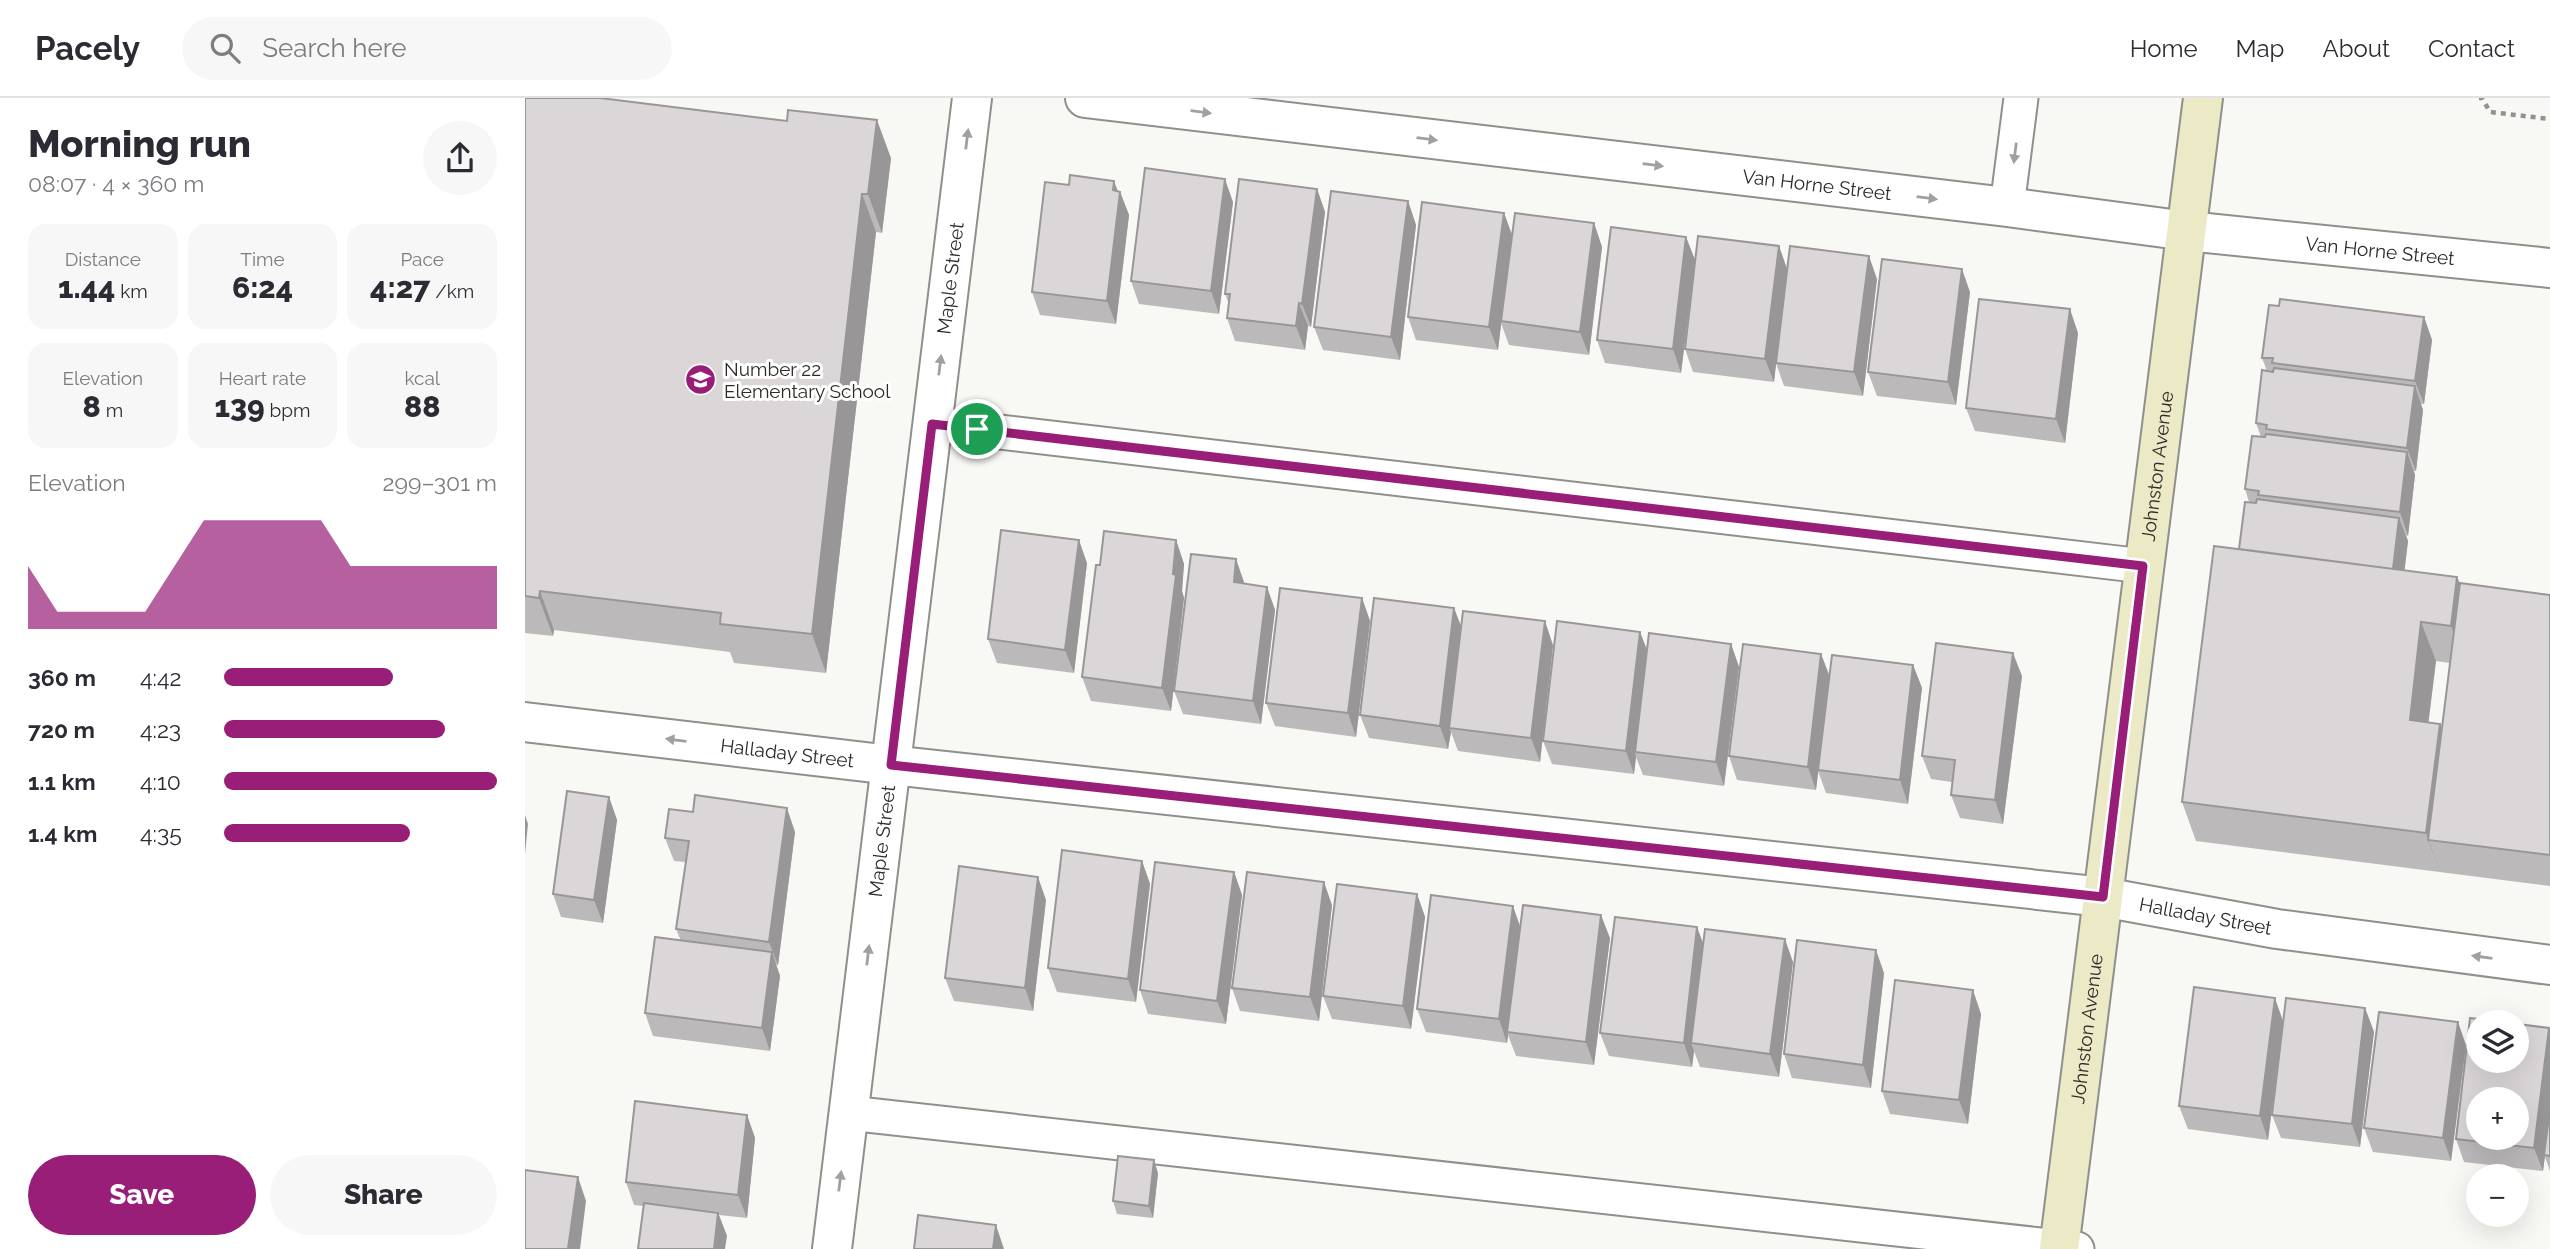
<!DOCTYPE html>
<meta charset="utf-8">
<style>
body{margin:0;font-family:Raleway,sans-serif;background:#f7f7f7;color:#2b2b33;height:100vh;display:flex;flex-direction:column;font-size:26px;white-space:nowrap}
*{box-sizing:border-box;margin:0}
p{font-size:23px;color:#7c7c81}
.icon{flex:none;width:38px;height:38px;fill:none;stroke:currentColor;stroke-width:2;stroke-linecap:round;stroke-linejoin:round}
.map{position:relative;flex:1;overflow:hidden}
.side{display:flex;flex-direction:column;background:#fff;width:525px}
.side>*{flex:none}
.buttons{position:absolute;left:1941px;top:912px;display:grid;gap:14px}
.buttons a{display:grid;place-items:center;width:63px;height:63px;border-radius:50%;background:#fff;box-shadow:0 7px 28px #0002;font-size:35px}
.pin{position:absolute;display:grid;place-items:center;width:60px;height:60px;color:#fff;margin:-30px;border:4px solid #fff;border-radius:50%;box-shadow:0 2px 7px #0007}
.round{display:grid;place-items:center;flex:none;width:74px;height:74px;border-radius:37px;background:#f7f7f7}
.head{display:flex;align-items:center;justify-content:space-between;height:119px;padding:0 28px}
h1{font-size:38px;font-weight:800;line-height:52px}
.figures{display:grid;grid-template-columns:repeat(3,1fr);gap:10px;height:119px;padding:7px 28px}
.figures div{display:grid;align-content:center;border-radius:18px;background:#f7f7f7;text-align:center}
.figures b{font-size:30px;font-weight:800}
.figures small{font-size:19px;font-weight:400}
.figures p{font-size:19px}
.chart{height:196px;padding:14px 28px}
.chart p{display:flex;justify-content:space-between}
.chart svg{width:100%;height:126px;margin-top:7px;fill:#981e77;opacity:.7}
.button{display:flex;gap:14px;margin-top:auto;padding:14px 28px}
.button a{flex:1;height:80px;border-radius:42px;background:#981e77;color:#fff;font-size:28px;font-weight:800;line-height:80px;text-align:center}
.button a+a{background:#f7f7f7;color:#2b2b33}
ul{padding:0 28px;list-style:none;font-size:23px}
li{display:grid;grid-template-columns:112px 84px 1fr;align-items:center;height:52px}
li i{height:18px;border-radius:9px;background:#981e77}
header{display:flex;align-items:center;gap:42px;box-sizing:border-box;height:98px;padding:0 35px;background:#fff;border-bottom:2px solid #e1e1e2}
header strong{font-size:33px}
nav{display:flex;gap:38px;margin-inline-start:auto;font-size:24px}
.search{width:490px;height:63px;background:#f7f7f7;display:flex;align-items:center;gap:18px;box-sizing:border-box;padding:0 24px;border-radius:38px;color:#7c7c81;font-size:26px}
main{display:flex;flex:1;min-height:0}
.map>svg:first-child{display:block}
</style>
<header>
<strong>Pacely</strong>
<div class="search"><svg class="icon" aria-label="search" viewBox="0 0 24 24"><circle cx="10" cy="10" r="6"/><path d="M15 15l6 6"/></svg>Search here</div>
<nav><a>Home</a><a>Map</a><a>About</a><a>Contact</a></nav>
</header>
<main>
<section class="side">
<div class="head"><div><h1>Morning run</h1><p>08:07 · 4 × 360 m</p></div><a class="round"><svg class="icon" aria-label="share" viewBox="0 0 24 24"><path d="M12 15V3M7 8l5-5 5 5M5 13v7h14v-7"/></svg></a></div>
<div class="figures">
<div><p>Distance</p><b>1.44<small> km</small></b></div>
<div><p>Time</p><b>6:24</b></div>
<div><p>Pace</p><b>4:27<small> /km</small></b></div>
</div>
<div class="figures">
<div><p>Elevation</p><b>8<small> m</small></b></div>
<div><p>Heart rate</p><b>139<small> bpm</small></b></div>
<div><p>kcal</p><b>88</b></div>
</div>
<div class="chart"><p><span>Elevation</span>299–301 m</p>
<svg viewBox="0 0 160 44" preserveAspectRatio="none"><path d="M0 44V22L10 38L20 38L30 38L40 38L50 22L60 6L70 6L80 6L90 6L100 6L110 22L120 22L130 22L140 22L150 22L160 22V44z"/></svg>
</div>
<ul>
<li><b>360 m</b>4:42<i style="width:62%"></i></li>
<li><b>720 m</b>4:23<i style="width:81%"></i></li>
<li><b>1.1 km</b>4:10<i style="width:100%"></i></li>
<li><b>1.4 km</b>4:35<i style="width:68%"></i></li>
</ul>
<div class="button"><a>Save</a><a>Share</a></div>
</section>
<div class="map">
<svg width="2025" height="1151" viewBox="0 0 2025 1151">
<rect width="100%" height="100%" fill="#f8f8f5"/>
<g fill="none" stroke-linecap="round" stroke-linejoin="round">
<defs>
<path id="lane" d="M1482,109L1496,0
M407,326L1618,468
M324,1015L1552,1151"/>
<g id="street">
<path id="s1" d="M560,0L1482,109L1662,133L2025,170"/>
<path id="s2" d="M0,624L366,667L1578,799L1752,831L2025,867"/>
<path id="s3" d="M307,1151L447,0"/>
</g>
<g id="secondary">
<path id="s4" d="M1534,1151L1678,0"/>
</g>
</defs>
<use href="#lane" stroke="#8f8f8c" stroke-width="37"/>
<use href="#street" stroke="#8f8f8c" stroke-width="42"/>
<use href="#secondary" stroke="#8f8f8c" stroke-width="42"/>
<path stroke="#929290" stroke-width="4.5" stroke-dasharray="5 5" stroke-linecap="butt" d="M1954,0H1957L1965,14L2025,21"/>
<use href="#lane" stroke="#fff" stroke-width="33"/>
<use href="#street" stroke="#fff" stroke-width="38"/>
<use href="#secondary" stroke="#ebe9c6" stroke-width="38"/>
</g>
<path fill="#bcb9bb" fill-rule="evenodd" d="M0,0H79L80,1L366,60L357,135L351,134L301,575L209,565L205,554L29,532L28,538L0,535Z
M792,91L800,114L786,229L783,228L780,252L710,243L702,220L704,206L700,196Z
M592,93L595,94L604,117L591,226L515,217L507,194Z
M883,103L891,127L875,262L798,252L789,229Z
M708,104L694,216L614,206L606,183Z
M979,115L987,136L1069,125L1077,149L1064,257L984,247L976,225L973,252L891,242L883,219Z
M1161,139L1170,162L1156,275L1080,265L1072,242Z
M1254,148L1262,171L1352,181L1338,298L1259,288L1251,265L1249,284L1168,274L1160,251Z
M1445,194L1431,307L1352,298L1343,274Z
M1899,219L1907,242L1899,306H1896L1898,312L1891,373H1889L1890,377L1883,438L1881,437L1883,443L1879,472L1932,479L1935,485L2025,497V788L1671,743L1657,704L1724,404L1720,391L1736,339L1731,325L1742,273L1737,260ZM1911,563L1925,565L1917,631L1915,626L1903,624Z
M1553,235L1540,345L1450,333L1441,310Z
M651,442L659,466L657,493L659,500L646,613L566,603L557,579L575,467Z
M562,465L549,575L472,565L463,541Z
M719,484V486L742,489L750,512L736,626L658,616L649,593Z
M837,500L845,523L831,639L750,628L741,605Z
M929,510L936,530L1028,547L1015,664L933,653L926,634L923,651L844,640L835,617Z
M1115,534L1122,553L1206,546L1214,569L1199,688L1118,677L1111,659L1109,676L1027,666L1018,643Z
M1296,556L1304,578L1388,567L1397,590L1383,706L1301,695L1293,673L1291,692L1212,682L1204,658Z
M1497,578L1478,726L1435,720L1426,697L1427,684L1406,681L1397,658Z
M84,699L92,722L78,825L36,819L28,796Z
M270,734L253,867H251L255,878L245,953L128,938L120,915L156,843L151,831L161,764L149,763L140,740Z
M617,763L625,786L611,904L532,894L523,870Z
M709,774L717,797L701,926L623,916L615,892Z
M892,796L900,819L886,931L807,921L798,898Z
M521,802L508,913L429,903L420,880Z
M807,807L794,923L715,913L707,890Z
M995,828L1085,840L1069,967L991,958L983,937L982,945L901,934L892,911Z
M1178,846L1268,864L1254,979L1175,969L1169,953L1167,969L1084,958L1075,935Z
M1359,875L1346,990L1267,980L1259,956Z
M1840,910L1849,934L1835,1049L1756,1040L1747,1017Z
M1456,916L1443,1026L1365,1016L1357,993Z
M1758,923L1743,1042L1663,1031L1654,1008Z
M2025,932V1073L2020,1059L2018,1073L1939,1064L1931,1041Z
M1941,947L1926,1063L1848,1054L1839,1030Z
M222,1017L230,1040L222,1120L194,1117L202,1138L118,1108L109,1107L101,1084Z
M633,1075L628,1120L592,1116L588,1103Z"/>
<path fill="#999698" d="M352,22L366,60L357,135L343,96Z
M700,81L708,104L694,216L686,193Z
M589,83L595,99V94L604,117L591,226L582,203Z
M792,91L800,114L786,229L777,206Z
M337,96L351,134L301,575L287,536Z
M883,103L891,127L875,262L866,239Z
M979,115L987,138L973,252L964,229Z
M1069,125L1077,149L1064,257L1055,234Z
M1161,139L1170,162L1156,275L1148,251Z
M1254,148L1262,171L1249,284L1240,261Z
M1344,158L1352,181L1338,298L1329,274Z
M1437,171L1445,194L1431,307L1423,284Z
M774,205L783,228L780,252L771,228Z
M1545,211L1553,235L1540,345L1531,321Z
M1899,219L1907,242L1899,306L1890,283Z
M1890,288L1898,312L1891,373L1882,350Z
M1882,354L1890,377L1883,438L1875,414Z
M1874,420L1883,443L1876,503L1867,480Z
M554,442L562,465L549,575L540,552Z
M651,442L659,466L657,493L659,500L646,613L637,590Z
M711,461L719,484L717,507L709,484Z
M1932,479L1947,518L1940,567L1926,528Z
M742,489L750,512L736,626L728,603Z
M15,493L29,532L28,538L14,500Z
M837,500L845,523L831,639L823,615Z
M929,510L938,533L924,630L926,634L923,651L915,628Z
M1020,523L1028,547L1015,664L1006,640Z
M1896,524L1911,563L1899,661L1885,622Z
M1115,534L1124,557L1110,654L1111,659L1109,676L1101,653Z
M1206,546L1214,569L1199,688L1191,664Z
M1488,555L1497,578L1478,726L1470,702Z
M1296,556L1305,579L1291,692L1283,669Z
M1388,567L1397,590L1383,706L1375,682Z
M1915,626L1929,664L1903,742L1915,774L1901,735Z
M84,699L92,722L78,825L69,802Z
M262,710L270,734L253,867L244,844Z
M0,717L3,726L0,756Z
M617,763L625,786L611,904L603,881Z
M709,774L717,797L701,926L692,903Z
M513,779L521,802L508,913L500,890Z
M799,784L807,807L794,923L785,899Z
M892,796L900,819L886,931L878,908Z
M988,808L996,831L982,934L983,937L982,945L974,921Z
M1076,817L1085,840L1069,967L1061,944Z
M1172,829L1181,853L1166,945L1169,953L1167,969L1159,945Z
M1260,841L1268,864L1254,979L1245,956Z
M1351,852L1359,875L1346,990L1338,967Z
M247,854L255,878L245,953L237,930Z
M1448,892L1456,916L1443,1026L1434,1002Z
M1750,900L1758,923L1743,1042L1735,1018Z
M1840,910L1849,934L1835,1049L1827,1026Z
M1933,924L1941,947L1926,1063L1918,1040Z
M2024,930L2025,932V1015L2018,1073L2009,1050Z
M222,1017L230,1040L222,1120L213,1097Z
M629,1062L633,1075L628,1120L624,1108Z
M53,1079L61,1103L55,1151H43Z
M193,1115L202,1138L200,1151H189Z
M471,1127L479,1151H468Z"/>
<path fill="#dbd7d9" stroke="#999698" stroke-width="2" fill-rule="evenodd" d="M0,0H75L262,23L263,12L352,22L343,96H337L287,536L195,526L196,515L15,493L14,500L0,498Z
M620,70L700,81L686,193L606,183Z
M545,77L589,83L588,92L595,94L582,203L507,194L520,84L544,87Z
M714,81L792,91L777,206L774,205L771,228L702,220L705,196H700Z
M806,93L883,103L866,239L789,229Z
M897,104L979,115L964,229L883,219Z
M990,115L1069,125L1055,234L976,223Z
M1086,129L1161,139L1148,251L1072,242Z
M1173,138L1254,148L1240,261L1160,251Z
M1265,148L1344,158L1329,274L1251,265Z
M1357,161L1437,171L1423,284L1343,274Z
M1454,201L1545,211L1531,321L1441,310Z
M1755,201L1899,219L1890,283L1747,265L1748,260H1737L1744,207L1754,208Z
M1749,270L1890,288L1882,350L1741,331L1742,327L1731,325L1737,272L1748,274Z
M1741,336L1882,354L1875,414L1733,397L1734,393L1720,391L1727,338L1740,339Z
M1732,401L1874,420L1868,471L1714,451L1720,404L1731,405Z
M476,432L554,442L540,552L463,541Z
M579,433L651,442L648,476L651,477L637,590L557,579L571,467H575Z
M1689,448L1932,479L1926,528L1896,524L1885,622L1915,626L1901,735L1657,704Z
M666,456L711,461L709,484L742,489L728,603L649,593Z
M1935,485L2025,497V757L1903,742Z
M755,490L837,500L823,615L741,605Z
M849,500L929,510L915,628L835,617Z
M938,513L1020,523L1006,640L924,630Z
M1032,523L1115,534L1101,653L1018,643Z
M1124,535L1206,546L1191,664L1110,654Z
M1411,545L1488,555L1470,702L1426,697L1430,662L1397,658Z
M1218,546L1296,556L1283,669L1204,658Z
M1307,557L1388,567L1375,682L1293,672Z
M42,693L84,699L69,802L28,796Z
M170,697L262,710L244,844L151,831L164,743L140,740L144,711L168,714Z
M537,752L617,763L603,881L523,870Z
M630,764L709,774L692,903L615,892Z
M434,768L513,779L500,890L420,880Z
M722,774L799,784L785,899L707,890Z
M812,786L892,796L878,908L798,898Z
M906,797L988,808L974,921L892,911Z
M998,807L1076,817L1061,944L982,934Z
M1090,819L1172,829L1159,945L1075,935Z
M1180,831L1260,841L1245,956L1166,945Z
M130,839L247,854L237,930L120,915Z
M1272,842L1351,852L1338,967L1259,956Z
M1370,882L1448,892L1434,1002L1357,993Z
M1669,889L1750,900L1735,1018L1654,1008Z
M1761,900L1840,910L1827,1026L1747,1017Z
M1854,914L1933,924L1918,1040L1839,1030Z
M1945,920L1978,924H1953V962H1992V926L2024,930L2009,1050L1931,1041ZM1953,1001H1992V1040H1953Z
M110,1003L222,1017L213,1097L101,1084Z
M2025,1011V1058L2019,1057Z
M593,1058L629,1062L624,1108L588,1103Z
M0,1072L53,1079L43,1151H0Z
M119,1105L193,1115L189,1151H113Z
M393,1117L471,1127L468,1151H389Z"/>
<defs><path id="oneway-solid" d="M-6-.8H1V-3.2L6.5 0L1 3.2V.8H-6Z" transform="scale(1.75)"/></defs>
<g fill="#a0a0a0">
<use href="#oneway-solid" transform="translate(676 14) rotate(7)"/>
<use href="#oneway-solid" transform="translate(442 41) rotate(-83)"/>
<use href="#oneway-solid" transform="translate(902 41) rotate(7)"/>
<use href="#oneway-solid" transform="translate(1490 55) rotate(97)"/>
<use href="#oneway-solid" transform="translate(1128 67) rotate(7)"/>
<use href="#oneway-solid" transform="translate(1402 100) rotate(7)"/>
<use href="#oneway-solid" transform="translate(415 267) rotate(-83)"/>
<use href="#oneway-solid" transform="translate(151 642) rotate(-173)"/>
<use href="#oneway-solid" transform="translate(343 857) rotate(-83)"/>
<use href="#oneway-solid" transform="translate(1957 859) rotate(-172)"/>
<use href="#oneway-solid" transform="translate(315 1083) rotate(-83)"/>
</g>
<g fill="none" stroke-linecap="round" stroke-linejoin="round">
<defs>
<path id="route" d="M407,326L1618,468L1578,799L366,667Z"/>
</defs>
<use href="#route" stroke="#fff" stroke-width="14"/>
<use href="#route" stroke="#981e77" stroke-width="9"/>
</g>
<defs>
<symbol id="school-disc" viewBox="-11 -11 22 22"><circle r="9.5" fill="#981e77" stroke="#fffffe"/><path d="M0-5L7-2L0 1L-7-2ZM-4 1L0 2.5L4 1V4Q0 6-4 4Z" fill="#fff"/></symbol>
</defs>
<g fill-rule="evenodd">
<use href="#school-disc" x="158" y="264" width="35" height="35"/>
</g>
<g text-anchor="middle" stroke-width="6" stroke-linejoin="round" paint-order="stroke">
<g font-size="19" fill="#2c2c2b" stroke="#fffffe">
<text dy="7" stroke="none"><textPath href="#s1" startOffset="737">Van Horne Street</textPath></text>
<text dy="7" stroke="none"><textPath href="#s1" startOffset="1304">Van Horne Street</textPath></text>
<text dy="7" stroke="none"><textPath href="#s3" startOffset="978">Maple Street</textPath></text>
<text dy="7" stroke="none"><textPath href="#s4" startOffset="789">Johnston Avenue</textPath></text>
<text dy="7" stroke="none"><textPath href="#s2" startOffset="264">Halladay Street</textPath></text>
<text dy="7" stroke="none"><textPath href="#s3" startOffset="411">Maple Street</textPath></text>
<text dy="7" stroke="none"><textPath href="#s2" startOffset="1692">Halladay Street</textPath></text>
<text dy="7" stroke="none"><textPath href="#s4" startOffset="222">Johnston Avenue</textPath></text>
</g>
<g font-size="19" fill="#2c2c2b" stroke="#fffffe" text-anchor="start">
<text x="199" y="278">Number 22<tspan x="199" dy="22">Elementary School</tspan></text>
</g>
</g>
</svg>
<div class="buttons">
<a><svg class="icon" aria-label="layers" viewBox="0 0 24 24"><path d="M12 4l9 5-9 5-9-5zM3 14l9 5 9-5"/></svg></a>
<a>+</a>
<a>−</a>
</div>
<div class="pin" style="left:452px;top:331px;background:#1e9e55"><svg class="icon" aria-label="arrive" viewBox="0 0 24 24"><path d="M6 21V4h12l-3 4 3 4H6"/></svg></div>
</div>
</main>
